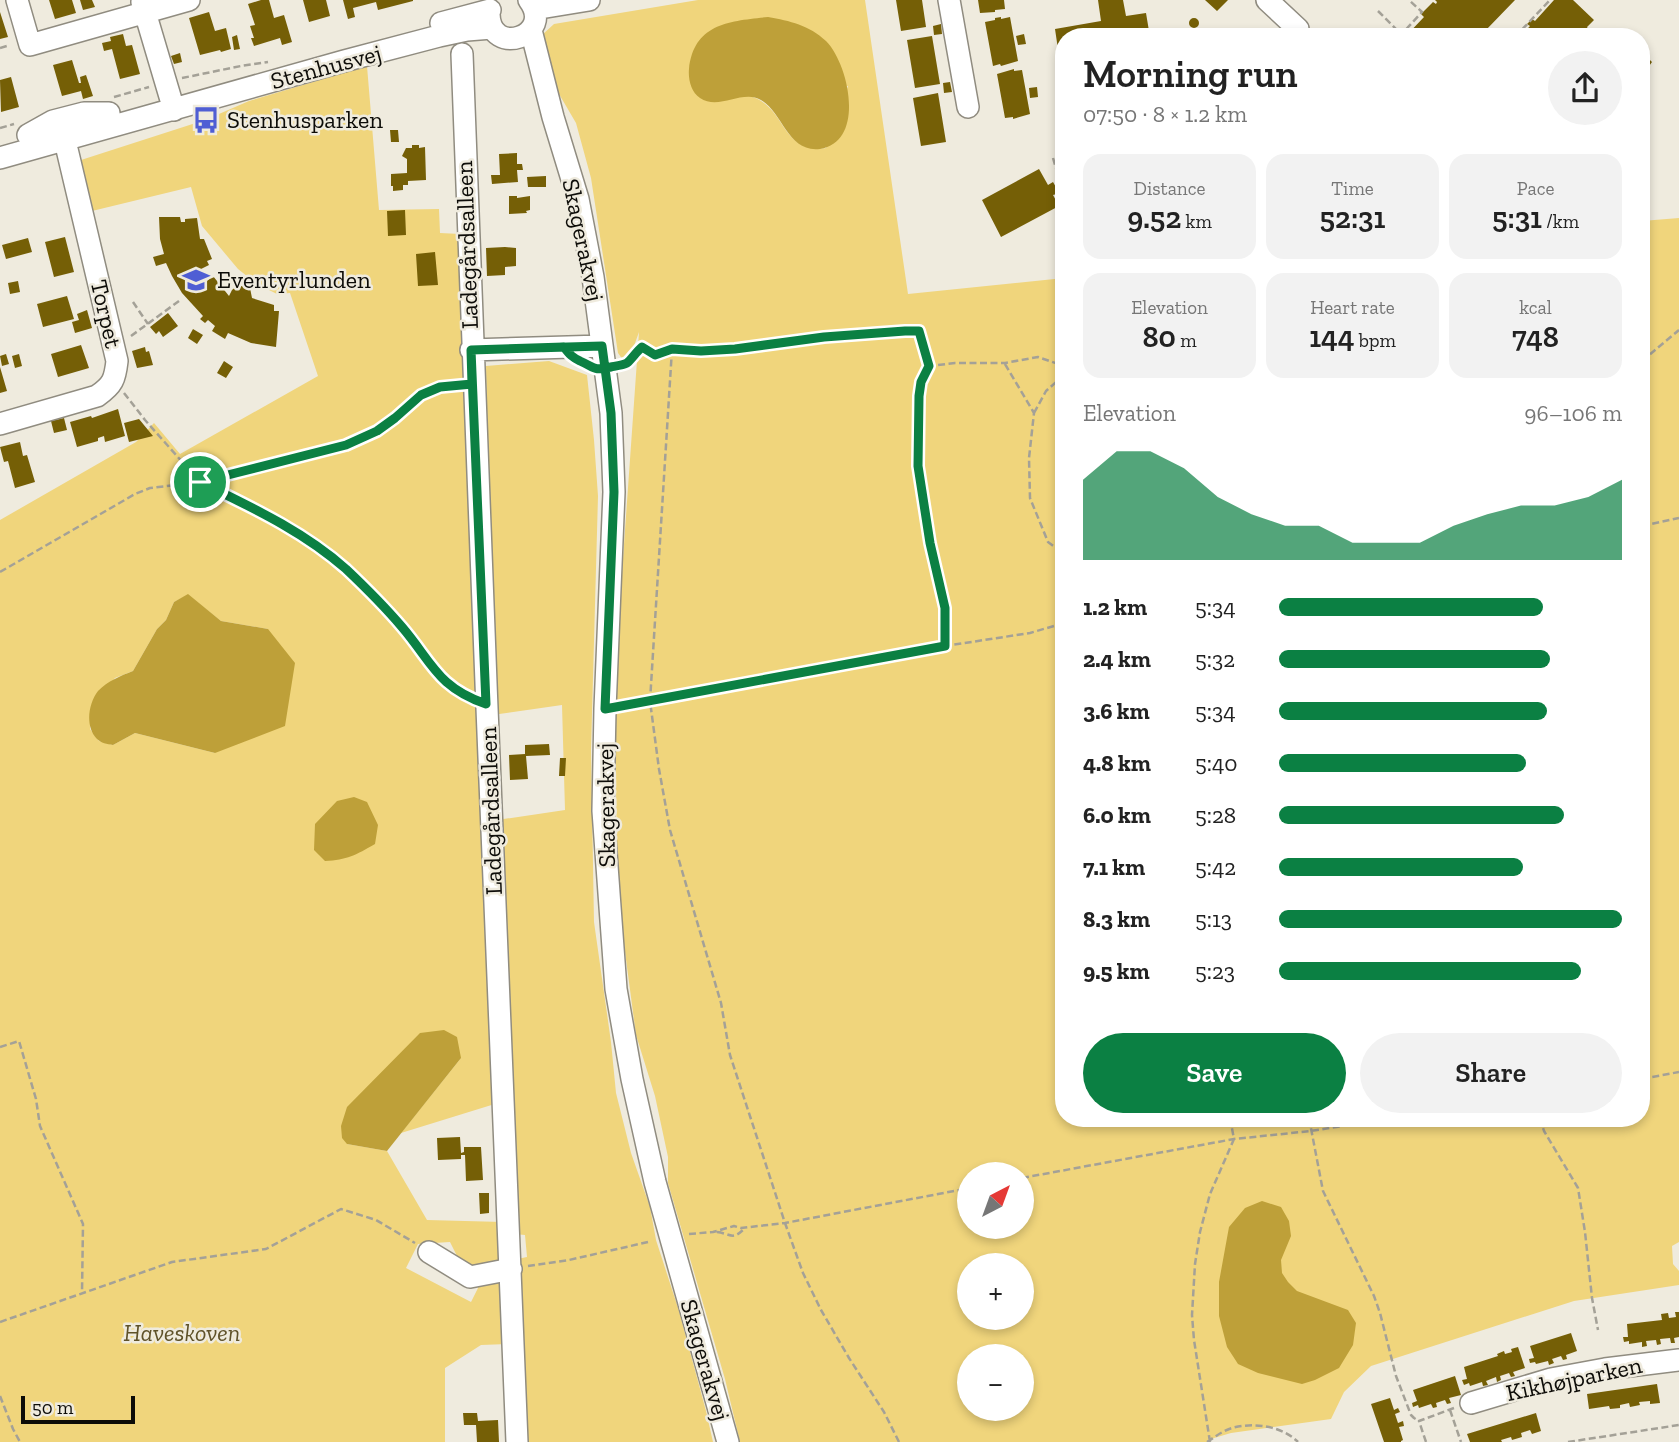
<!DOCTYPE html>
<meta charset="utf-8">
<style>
body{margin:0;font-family:"Zilla Slab",serif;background:#f2f2f2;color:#222;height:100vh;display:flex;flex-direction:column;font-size:26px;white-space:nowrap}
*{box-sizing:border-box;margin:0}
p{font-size:23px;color:#767676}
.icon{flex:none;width:38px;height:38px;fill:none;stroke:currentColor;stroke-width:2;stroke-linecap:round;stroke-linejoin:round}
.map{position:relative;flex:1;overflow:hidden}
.sheet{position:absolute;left:1055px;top:28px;width:595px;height:1099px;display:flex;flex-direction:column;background:#fff;border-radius:28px;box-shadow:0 4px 10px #0003}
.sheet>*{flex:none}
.needle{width:46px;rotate:41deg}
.buttons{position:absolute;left:957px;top:1162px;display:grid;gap:14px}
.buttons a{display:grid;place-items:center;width:77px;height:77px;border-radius:50%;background:#fff;box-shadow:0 4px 10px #0003;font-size:35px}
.scale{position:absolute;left:21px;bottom:18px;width:114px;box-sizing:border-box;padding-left:7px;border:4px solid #0d0c08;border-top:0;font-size:19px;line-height:24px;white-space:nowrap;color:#0d0c08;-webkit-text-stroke:5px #efebde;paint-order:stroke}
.pin{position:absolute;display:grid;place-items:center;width:60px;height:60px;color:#fff;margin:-30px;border:4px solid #fff;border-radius:50%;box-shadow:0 2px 7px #0007}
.round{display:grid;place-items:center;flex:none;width:74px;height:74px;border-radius:37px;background:#f2f2f2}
.head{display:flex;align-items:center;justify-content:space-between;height:119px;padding:0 28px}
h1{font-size:38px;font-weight:600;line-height:52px}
.metrics{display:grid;grid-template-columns:repeat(3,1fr);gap:10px;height:119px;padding:7px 28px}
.metrics div{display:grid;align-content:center;border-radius:18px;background:#f2f2f2;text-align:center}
.metrics b{font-size:30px;font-weight:600}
.metrics small{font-size:19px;font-weight:400}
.metrics p{font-size:19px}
.chart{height:196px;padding:14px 28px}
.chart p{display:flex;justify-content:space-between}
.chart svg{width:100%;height:126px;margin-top:7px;fill:#0b8043;opacity:.7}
.action{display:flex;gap:14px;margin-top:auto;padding:14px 28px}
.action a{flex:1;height:80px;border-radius:42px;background:#0b8043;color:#fff;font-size:28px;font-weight:600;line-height:80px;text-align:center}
.action a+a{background:#f2f2f2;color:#222}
ul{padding:0 28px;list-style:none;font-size:23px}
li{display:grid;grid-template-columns:112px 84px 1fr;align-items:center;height:52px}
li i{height:18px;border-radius:9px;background:#0b8043}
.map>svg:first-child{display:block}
</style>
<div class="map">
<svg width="1679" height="1442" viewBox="0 0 1679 1442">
<rect width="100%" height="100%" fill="#efebde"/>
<path fill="#f0d57c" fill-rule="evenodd" d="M698,0H865L908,294L1064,278V1118H1642V221L1679,218V1242L1672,1246L1673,1264L1679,1271V1285L1574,1301L1371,1366L1344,1392L1331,1419L1231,1433L1214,1438L1207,1442H740L725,1379L668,1183V1157L655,1096L636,1035L622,929L617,842L614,686L639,332L634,346L623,360L618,353L591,178L576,123L552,82L542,35L554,24ZM848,86L826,148C779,154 787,105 749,96ZM970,1174H1022V1227H970ZM970,1265H1022V1318H970ZM970,1356H1022V1409H970Z
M367,66L379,210L439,209L440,233L460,234L498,1103L401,1133L461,1058L347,1144L387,1151L427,1220L503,1222L508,1344L481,1345L445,1368V1442H0V520L136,442L154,423L180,454L318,376L290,293L277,294L257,284L238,269L202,226L191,187L92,211L81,160L205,120L249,101ZM188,595L221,621L268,629L215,753L135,733L113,745L99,741L90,729V711L115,678L133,671L157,629L166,620L174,602ZM450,1242L465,1272H477L478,1288L471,1302L406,1268L418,1244Z
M549,361L587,375L594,440L598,496L591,750L594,922L611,1042L616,1093L631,1153L650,1207L656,1240L679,1311L706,1411L713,1442H522L517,1259L527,1257L525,1235L514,1234L497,820L565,810L562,705L492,715L486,366Z"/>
<path fill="#bea039" d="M768,17C790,21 809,25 826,41C849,64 866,142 820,149C788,153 783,113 761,100C742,89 719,111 700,98C691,92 688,79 689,69C694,23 730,21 768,17Z
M188,594L221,621L268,629L295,663L285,726L215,753L135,733L113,745C107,744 101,743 97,739C85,727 88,704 98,691C108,681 120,676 133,671L157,629L166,620L174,602Z
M354,797L367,802L378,825L375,844C356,855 347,860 325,861L314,850L315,824L337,801Z
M444,1030L457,1037L461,1058L387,1151L347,1144L342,1138L341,1126L347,1107L420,1033Z
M1262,1201L1281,1207L1289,1221L1291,1236L1281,1260L1282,1273L1288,1282L1297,1291L1348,1310L1356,1323L1353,1345L1339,1368L1315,1380L1302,1384L1258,1373L1238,1364L1227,1347L1219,1316V1282L1229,1227L1245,1208Z"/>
<path fill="#755f06" d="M49,0H72L76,13L55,19Z
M80,0H92L95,7L83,10Z
M261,0H269L274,18L284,15L292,42L282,45L280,38L254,46L251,38H254L250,26L255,25L248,4Z
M303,0H326L330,16L309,22Z
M343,0H413V1L378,10L376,2L353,8L355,17L348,19Z
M896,0H922L926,27L901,31Z
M978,0H1004L1005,9L995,10V12L980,13Z
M1098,0H1123L1126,16L1146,13L1150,37H1064V55L1059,56L1055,29L1101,21Z
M1205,0H1228L1217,11Z
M1435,0H1515L1486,30L1491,34L1488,37H1405L1424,17L1421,14L1433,2L1436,4L1437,2Z
M1554,0H1573L1594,20L1587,27L1588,29L1581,37H1520L1530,26L1527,24L1532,19L1535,21Z
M0,12L8,37L0,39Z
M209,12L215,31L226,28L231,49L221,52L220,50L200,55L189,18Z
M1001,17V19L1010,17L1018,61L1001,66L1000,64L993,66L985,22L995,20V18Z
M1189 23a5 5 0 1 1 10 0a5 5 0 1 1-10 0Z
M941,24L942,34L934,35L933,26Z
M123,34L126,46L132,45L140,74L120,79L112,49L104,51L102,43L111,41L110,37Z
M1024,34L1026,44L1018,45L1016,36Z
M237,35L240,49L234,50L232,37Z
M932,36L940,84L915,88L907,40Z
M1642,52L1652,62L1642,76Z
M180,53L182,62L174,64L171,56Z
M72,60L79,83H81L80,77L86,75L93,96L83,99L81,91L62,96L53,65Z
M1014,69V71L1022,70L1030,114L1013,119V117L1005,118L997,74Z
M11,77L19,107L1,112L0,80Z
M950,82L952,92L944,93L943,83Z
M1037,87L1038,97L1030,98L1029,88Z
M938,93L946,142L921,146L913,98Z
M390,130H398L399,142H391Z
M412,145H419V148L425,147L426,180L408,181V185H403V190L393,191V186H391V174L407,173V159L402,156L406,148H412Z
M517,153V164H522L523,170H517L518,182L492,184L491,175H500L499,154Z
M1039,169L1048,185L1053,182L1057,189L1064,186V192L1053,195L1059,206L1001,237L982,200Z
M546,176V187H528L527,177Z
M509,196H517V198L530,196V210L526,211L527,213L509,214Z
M405,210L406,235L388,236L387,211Z
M159,217H180L181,222H185V219L197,218L200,239H204L212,259L207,261L209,265L199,270L207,281L213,276L229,296L232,290L237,286H244L245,285L250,288L252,298L274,305V311H279L276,347L251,343L228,333L225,339L212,331L215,326L208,320L205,323L200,319L203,316L182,293L172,276L166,263L156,266L153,257L164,254L160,239Z
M65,237L74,272L54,277L45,242Z
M28,238L32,252L6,259L2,245Z
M505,247L516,248V266L505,267V275L487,276L486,248Z
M435,252L438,285L418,286L416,254Z
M18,281L20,292L10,294L8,283Z
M67,296L74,319L43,327L37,304Z
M87,310L92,328L75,333L72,322L79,320L77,314Z
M168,313L178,326L163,337L159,331L156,334L150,327Z
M193,329L203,335L197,344L188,338Z
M81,345L89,368L58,377L51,354Z
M145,347L146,352L149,351L153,365L137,368L132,351Z
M6,354L9,364L2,366L0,356Z
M19,354L22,366L15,368L12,356Z
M224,361L233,367L226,378L217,373Z
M0,367L7,391L0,393Z
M118,409L125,436L105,442L104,436L98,438V441L77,447L70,422L91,416L92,418Z
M64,418L67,430L54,433L51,421Z
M139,419L153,436L129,442L124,423Z
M20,442L23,456L27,455L35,482L15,488L8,461L4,462L0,447Z
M549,744L550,755L526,756L528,779L510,780L509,755L525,754V745Z
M560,758H566L565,776H559Z
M460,1137L461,1153L464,1152V1147H481L483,1180L466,1181L465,1155H461V1159L438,1160L437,1138Z
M479,1193H489V1213L480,1214Z
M1675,1312H1679V1337L1674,1338L1675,1343H1671L1670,1338L1660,1339L1661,1344L1657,1345L1656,1340L1646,1341L1647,1346L1642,1347V1342L1629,1344V1341L1624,1342L1623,1337H1628L1627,1324L1662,1320L1661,1314L1668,1313L1669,1318L1676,1317Z
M1571,1333L1577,1351L1566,1355L1567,1359L1563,1360L1561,1356L1552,1359L1554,1363L1549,1365L1548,1361L1536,1364L1535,1362L1530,1363L1529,1359L1534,1358L1530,1346Z
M1518,1347L1525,1368L1513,1372L1515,1376L1511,1377L1509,1373L1500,1376L1501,1380L1497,1382L1496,1377L1486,1381L1488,1385L1483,1386L1482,1382L1470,1386L1469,1383L1464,1385L1462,1380L1467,1379L1464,1367L1498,1356L1497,1354L1504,1351L1505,1354L1512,1352L1511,1349Z
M1455,1376L1461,1395L1449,1398L1451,1403L1447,1404L1445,1400L1436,1403L1437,1407L1433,1408L1431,1404L1419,1408L1418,1405L1413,1407L1412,1403L1417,1401L1413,1390Z
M1657,1384L1660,1403L1650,1404V1401L1639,1402L1640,1405L1630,1407L1629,1403L1620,1405V1408L1610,1409L1609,1406L1589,1409L1587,1394Z
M1390,1398L1394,1410L1398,1408L1400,1412L1395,1414L1398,1423L1403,1421L1404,1426L1399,1427L1403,1440L1401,1441V1442H1384L1371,1404Z
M463,1413H477L478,1421L498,1420L499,1442H477L476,1425H464Z
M1536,1413L1541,1431L1532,1434L1530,1430L1521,1433L1522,1437L1512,1440L1511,1437L1501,1440L1502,1442H1470L1467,1434Z"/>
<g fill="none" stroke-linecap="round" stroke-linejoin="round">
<defs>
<path id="minor" d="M17,0L30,45L189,0
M949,0L968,107
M1267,0L1298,29
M142,2L174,110
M534,9L589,0
M489,14C490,58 556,36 529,0
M441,23L490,10
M531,30L553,117L578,199L593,277L611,413L614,492L605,709L603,811L616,989L632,1079L655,1182L728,1442
M462,54C476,517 501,979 517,1442
M28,135L53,121L84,113H109
M0,158L344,61L439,36L467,30L492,28
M471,350L602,346
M0,424L97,396C113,385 115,379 117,361L62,128
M429,1252L470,1277L511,1269
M1471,1403L1551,1379L1605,1369L1679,1360"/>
</defs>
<use href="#minor" stroke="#908c80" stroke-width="24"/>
<path stroke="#a4a197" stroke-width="2.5" stroke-dasharray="7 3.5" stroke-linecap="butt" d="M1378,11L1401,34
M1399,37L1422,12L1409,0
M1515,37L1550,0
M0,48L10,45
M182,78L241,66L268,62
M114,97L149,87
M0,128L14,124
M1053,158L1060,182
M133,302L148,324
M131,336L179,301
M672,349L650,701L659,769L670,830L721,1003L730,1055L785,1223L803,1273L821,1310L849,1358L884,1412L899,1442
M1642,361L1679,330
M624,364C631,361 636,352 642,347L655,355L672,349L701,351L735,349L824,337L905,331H919L929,366
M1005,364L1034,413L1029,458L1030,498L1048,542L1064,554
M124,393L145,420L200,482L245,504L303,535L347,570L403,628L438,675L459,692L468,697
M1034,413L1046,391L1064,375
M1642,526L1679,518
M0,572L135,494L150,488L200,482L346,445L377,431L395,418L421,395L440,387L455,385
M945,646V608L930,543L918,466V396L921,382L929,366L955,363H1005L1038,357L1064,366
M624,706L945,646L1030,633L1064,623
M0,1047L19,1041L36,1099L40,1126L83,1224L82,1293
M1642,1079L1679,1072
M1309,1118L1323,1191L1374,1296L1380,1313L1396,1376L1411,1415L1414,1418L1419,1421
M1540,1118L1544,1131L1578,1188L1585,1232L1592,1298L1598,1330
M1022,1178L1234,1139L1311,1131L1392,1118
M717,1232C732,1234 732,1241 745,1228
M689,1234L713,1232L734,1226L741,1228L785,1223L970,1188
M528,1266L569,1260L648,1242
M0,1322L172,1262L266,1249L341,1209L376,1220L415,1243
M0,1396L13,1429L20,1442
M1450,1410L1461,1442
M1207,1442C1215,1437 1222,1431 1232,1428C1254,1422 1282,1426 1298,1442
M1210,1442L1194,1340L1192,1315L1195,1264L1200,1232L1210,1194L1234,1139L1230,1118
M1426,1442L1419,1421L1454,1408
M1568,1442L1679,1425"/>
<use href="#minor" stroke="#fff" stroke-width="21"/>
</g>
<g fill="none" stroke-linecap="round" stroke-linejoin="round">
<defs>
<path id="route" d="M200,482C251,507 303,531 346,569C365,587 385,607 402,627C432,662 437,687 486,704C481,586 476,468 471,350L564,347C570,355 572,357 580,361C596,368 592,371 611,367C616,366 623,365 627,363C631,360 637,351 642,347L655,355L672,349L701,351L735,349L824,337L905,331H919L929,366L921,382L919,396L918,466L930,543L945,608V646L605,709L614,492L611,413L602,346L471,350L472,384L440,387L421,395L395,418L377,431L346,445L200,482"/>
</defs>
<use href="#route" stroke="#fff" stroke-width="14"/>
<use href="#route" stroke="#0b8043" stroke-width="9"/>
</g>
<defs>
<symbol id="bus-bare" viewBox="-9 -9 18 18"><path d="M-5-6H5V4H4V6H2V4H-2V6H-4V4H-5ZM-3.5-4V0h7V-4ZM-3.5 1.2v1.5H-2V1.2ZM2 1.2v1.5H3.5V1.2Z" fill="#4f5ed4" stroke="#efebde" stroke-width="2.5" paint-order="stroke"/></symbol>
<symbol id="school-bare" viewBox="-9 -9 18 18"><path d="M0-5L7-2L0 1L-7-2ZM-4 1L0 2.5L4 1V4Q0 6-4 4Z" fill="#4f5ed4" stroke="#efebde" stroke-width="2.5" paint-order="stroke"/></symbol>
</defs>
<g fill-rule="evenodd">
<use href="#bus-bare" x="187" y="101" width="38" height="38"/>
<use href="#school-bare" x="177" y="261" width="38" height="38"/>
</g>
<g text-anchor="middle" stroke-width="5" stroke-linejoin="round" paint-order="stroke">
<g font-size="24" fill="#0d0c08" stroke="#efebde">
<text transform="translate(326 67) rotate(-15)" y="8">Stenhusvej</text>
<text transform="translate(583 240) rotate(78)" y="8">Skagerakvej</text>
<text transform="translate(467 245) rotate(-92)" y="8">Ladegårdsalleen</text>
<text transform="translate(106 314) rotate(77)" y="8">Torpet</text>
<text transform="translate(606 805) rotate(-91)" y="8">Skagerakvej</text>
<text transform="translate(491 811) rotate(-92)" y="8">Ladegårdsalleen</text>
<text transform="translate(705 1360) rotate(74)" y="8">Skagerakvej</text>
<text transform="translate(1574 1379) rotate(-12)" y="8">Kikhøjparken</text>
</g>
<g font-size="24" fill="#0d0c08" stroke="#efebde" text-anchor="start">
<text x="227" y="128">Stenhusparken</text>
<text x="217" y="288">Eventyrlunden</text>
</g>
<g font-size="24" font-style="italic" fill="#5f5229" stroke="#efebde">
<text x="182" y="1341">Haveskoven</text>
</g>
</g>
</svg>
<div class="buttons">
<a><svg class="needle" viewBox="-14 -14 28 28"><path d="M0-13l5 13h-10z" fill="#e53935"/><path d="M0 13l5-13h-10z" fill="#767676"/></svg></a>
<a>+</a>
<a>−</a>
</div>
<div class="scale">50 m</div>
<div class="pin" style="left:200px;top:482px;background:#1e9e55"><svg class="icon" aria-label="arrive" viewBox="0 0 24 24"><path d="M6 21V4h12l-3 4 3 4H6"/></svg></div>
<section class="sheet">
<div class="head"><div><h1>Morning run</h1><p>07:50 · 8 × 1.2 km</p></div><a class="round"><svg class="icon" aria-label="share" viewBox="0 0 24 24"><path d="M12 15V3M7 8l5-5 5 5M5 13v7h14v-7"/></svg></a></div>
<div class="metrics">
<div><p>Distance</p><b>9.52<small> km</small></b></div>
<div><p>Time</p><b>52:31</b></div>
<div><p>Pace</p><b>5:31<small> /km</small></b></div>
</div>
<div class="metrics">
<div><p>Elevation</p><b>80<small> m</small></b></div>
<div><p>Heart rate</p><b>144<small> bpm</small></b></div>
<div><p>kcal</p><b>748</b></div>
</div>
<div class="chart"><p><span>Elevation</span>96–106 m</p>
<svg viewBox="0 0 160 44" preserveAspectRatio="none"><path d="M0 44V16L10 6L20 6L30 12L40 22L50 28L60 32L70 32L80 38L90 38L100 38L110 32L120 28L130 25L140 25L150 22L160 16V44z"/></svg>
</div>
<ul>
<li><b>1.2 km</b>5:34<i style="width:77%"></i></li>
<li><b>2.4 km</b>5:32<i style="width:79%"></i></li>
<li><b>3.6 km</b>5:34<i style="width:78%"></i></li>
<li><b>4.8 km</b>5:40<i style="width:72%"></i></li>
<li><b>6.0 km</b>5:28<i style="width:83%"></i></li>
<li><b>7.1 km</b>5:42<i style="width:71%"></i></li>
<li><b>8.3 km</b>5:13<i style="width:100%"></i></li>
<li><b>9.5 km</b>5:23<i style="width:88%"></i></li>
</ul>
<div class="action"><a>Save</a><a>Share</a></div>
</section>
</div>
